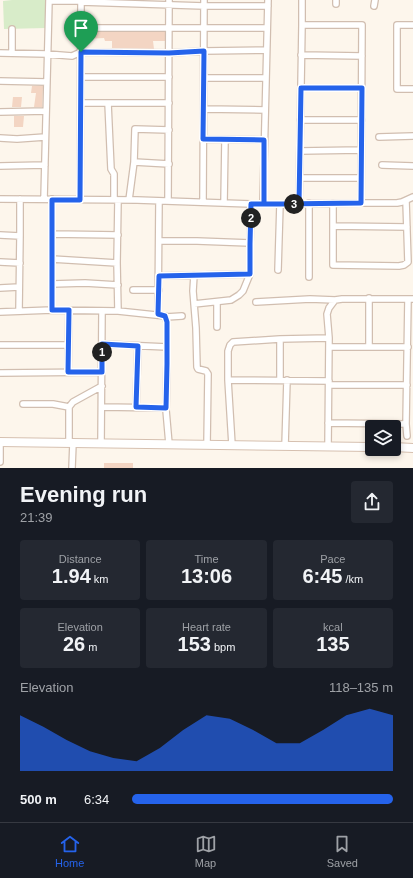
<!DOCTYPE html>
<meta charset="utf-8">
<style>
body{margin:0;font-family:Arial,sans-serif;background:#242831;color:#f1f3f6;height:100vh;display:flex;flex-direction:column;font-size:15px;white-space:nowrap}
*{box-sizing:border-box;margin:0}
p{font-size:13px;color:#9ea1a6}
.icon{flex:none;width:22px;height:22px;fill:none;stroke:currentColor;stroke-width:2;stroke-linecap:round;stroke-linejoin:round}
.map{position:relative;height:468px;overflow:hidden}
.drawer{display:flex;flex-direction:column;background:#171b24;flex:1}
.drawer>*{flex:none}
.tools{position:absolute;left:365px;top:420px;display:grid;gap:8px}
.tools a{display:grid;place-items:center;width:36px;height:36px;border-radius:4px;background:#171b24;box-shadow:0 2px 6px #0003;font-size:20px}
.pin{position:absolute;display:grid;place-items:center;width:34px;height:34px;color:#fff;margin:-41px -17px;border-radius:50% 50% 50% 0;rotate:-45deg;box-shadow:0 0 4px #0007}
.pin .icon{rotate:45deg}
.km{position:absolute;width:20px;height:20px;margin:-10px;border-radius:50%;background:#222;color:#fff;font-size:11px;line-height:20px;text-align:center}
.round{display:grid;place-items:center;flex:none;width:42px;height:42px;border-radius:4px;background:#242831}
.headline{display:flex;align-items:center;justify-content:space-between;height:68px;padding:0 20px}
h1{font-size:22px;font-weight:600;line-height:30px}
.metrics{display:grid;grid-template-columns:repeat(3,1fr);gap:6px;height:68px;padding:4px 20px}
.metrics div{display:grid;align-content:center;border-radius:4px;background:#242831;text-align:center}
.metrics b{font-size:20px;font-weight:600}
.metrics small{font-size:11px;font-weight:400}
.metrics p{font-size:11px}
.chart{height:112px;padding:8px 20px}
.chart p{display:flex;justify-content:space-between}
.chart svg{width:100%;height:72px;margin-top:4px;fill:#2563eb;opacity:.7}
ul{padding:0 20px;list-style:none;font-size:13px}
li{display:grid;grid-template-columns:64px 48px 1fr;align-items:center;height:30px}
li i{height:10px;border-radius:5px;background:#2563eb}
.tab-bar{display:flex;justify-content:space-around;align-items:center;height:56px;border-top:1px solid #363941;background:#171b24;font-size:11px;color:#9ea1a6}
.tab-bar a{display:grid;justify-items:center;gap:2px}
.tab-bar .current{color:#2563eb}
.map>svg:first-child{display:block}
</style>
<div class="map">
<svg width="413" height="468" viewBox="0 0 413 468">
<rect width="100%" height="100%" fill="#fdf6ec"/>
<path fill="#d8ecc9" d="M12,0H46V28L4,29L3,1Z"/>
<path fill="#f3d5c3" d="M85,32H165V41H153L154,49L112,48V41H105L104,38L85,39Z
M32,86H43L42,107H34L36,93H31Z
M13,97H22L21,107H12Z
M14,116H24L23,127H14Z
M104,463H133V468H104Z"/>
<g fill="none" stroke-linecap="round" stroke-linejoin="round">
<defs>
<path id="street" d="M49,1H81L80,200
M81,2L204,6H268
M336,4V0
M374,6L375,0
M302,25V0
M413,25H397V89H413
M81,28H267
M0,53L47,54L72,56L81,52L169,53L204,51L266,50
M12,53V29
M301,55L362,56
M81,77H169
M204,78H266
M0,81L47,82
M301,88H362
M81,103H169
M108,103L111,169L114,174V200
M204,109L265,110
M0,112L46,111
M300,120H362
M379,137L413,136
M0,138L17,139L45,137
M203,139L264,140
M300,151L361,150
M169,164L134,162L135,129L169,130
M382,165L413,166
M0,166L45,165
M300,178H361
M0,199L137,200L251,204L361,203H397L402,202L413,197
M44,199L49,0
M118,200L117,263L118,311
M129,200L134,162
M168,201L169,0
M203,202L204,0
M224,203L225,140
M309,203V277
M333,203V265L399,266L404,265L408,262L406,201
M263,204L268,0
M299,204L302,25H362L361,203
M333,226L407,227
M52,234L118,235
M0,235L20,236V199
M159,241H197L250,243
M52,259L117,263
M0,262L20,263
M278,270L280,204
M194,275L193,291L196,328L197,367L198,369L206,371L208,374L207,445
M159,276L250,274
M52,284L85,283L118,285
M0,288L19,287
M133,290H159
M256,302L310,299L335,300
M194,304L231,300L239,295L243,291L250,274V243L251,204
M52,310L118,311L165,316L167,322V364L166,410L169,444
M19,311L20,236
M0,312L52,310V199
M158,315L159,201
M166,317L182,316
M217,327V302
M280,339V380
M102,344L167,347
M0,345H68
M329,347H408
M369,347V298
M68,372L69,310
M0,373L102,372
M228,380L329,381
M329,385H407
M23,404H53L69,407
M102,407L166,408
M136,407L138,346
M328,423L406,424
M407,436L406,424L408,299
M69,443V407L73,402L102,386
M101,443L102,311
M232,445L228,380V351L230,345L233,342L280,339L329,338
M285,446L287,380
M328,447L329,338L327,314L329,308L335,300L342,299H413
M0,462V442
M72,468L73,443"/>
<path id="secondary" d="M0,442L372,447
M394,447L413,448"/>
</defs>
<use href="#street" stroke="#d1beb0" stroke-width="8"/>
<use href="#secondary" stroke="#d6c0b0" stroke-width="10"/>
<use href="#street" stroke="#fff" stroke-width="5.5"/>
<use href="#secondary" stroke="#fff" stroke-width="8"/>
</g>
<g fill="none" stroke-linecap="round" stroke-linejoin="round">
<defs>
<path id="route" d="M81,52L80,200H52V310H69L68,372H102V344L138,346L136,407L166,408L167,364V322L165,316L158,314L159,276L250,274V244L251,204H299L301,88H362L361,203L280,204H264V140L203,139L204,51L169,53L81,52"/>
</defs>
<use href="#route" stroke="#fff" stroke-width="8"/>
<use href="#route" stroke="#2563eb" stroke-width="5"/>
</g>
</svg>
<div class="tools">
<a><svg class="icon" aria-label="layers" viewBox="0 0 24 24"><path d="M12 4l9 5-9 5-9-5zM3 14l9 5 9-5"/></svg></a>
</div>
<div class="pin" style="left:81px;top:52px;background:#1e9e55"><svg class="icon" aria-label="arrive" viewBox="0 0 24 24"><path d="M6 21V4h12l-3 4 3 4H6"/></svg></div>
<b class="km" style="left:102px;top:352px">1</b>
<b class="km" style="left:251px;top:218px">2</b>
<b class="km" style="left:294px;top:204px">3</b>
</div>
<section class="drawer">
<div class="headline"><div><h1>Evening run</h1><p>21:39</p></div><a class="round"><svg class="icon" aria-label="share" viewBox="0 0 24 24"><path d="M12 15V3M7 8l5-5 5 5M5 13v7h14v-7"/></svg></a></div>
<div class="metrics">
<div><p>Distance</p><b>1.94<small> km</small></b></div>
<div><p>Time</p><b>13:06</b></div>
<div><p>Pace</p><b>6:45<small> /km</small></b></div>
</div>
<div class="metrics">
<div><p>Elevation</p><b>26<small> m</small></b></div>
<div><p>Heart rate</p><b>153<small> bpm</small></b></div>
<div><p>kcal</p><b>135</b></div>
</div>
<div class="chart"><p><span>Elevation</span>118–135 m</p>
<svg viewBox="0 0 160 44" preserveAspectRatio="none"><path d="M0 44V10L10 17L20 25L30 32L40 36L50 38L60 30L70 19L80 10L90 12L100 19L110 27L120 27L130 19L140 10L150 6L160 10V44z"/></svg>
</div>
<ul>
<li><b>500 m</b>6:34<i style="width:100%"></i></li>
</ul>
</section>
<nav class="tab-bar">
<a class="current"><svg class="icon" aria-label="home" viewBox="0 0 24 24"><path d="M3 11l9-7 9 7M6 9v11h12V9"/></svg>Home</a>
<a><svg class="icon" aria-label="map" viewBox="0 0 24 24"><path d="M3 6l6-2 6 2 6-2v14l-6 2-6-2-6 2zM9 4v14M15 6v14"/></svg>Map</a>
<a><svg class="icon" aria-label="saved" viewBox="0 0 24 24"><path d="M7 4h10v16l-5-4-5 4z"/></svg>Saved</a>
</nav>
